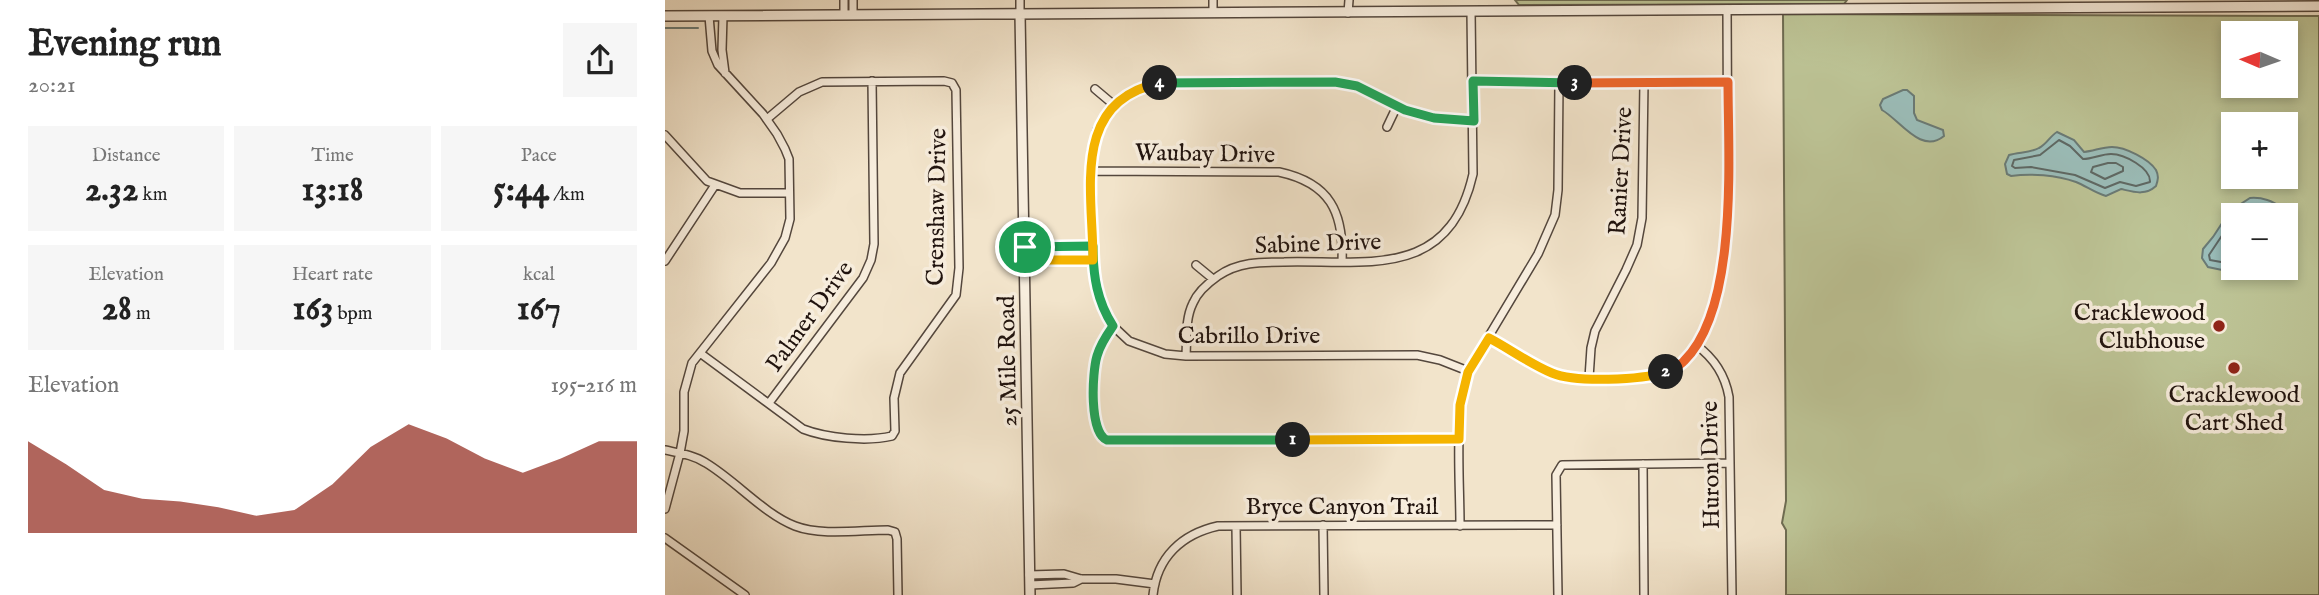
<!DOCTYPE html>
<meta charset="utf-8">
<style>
body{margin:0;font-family:"IM FELL English",serif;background:#f6f6f6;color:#222;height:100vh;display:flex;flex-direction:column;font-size:26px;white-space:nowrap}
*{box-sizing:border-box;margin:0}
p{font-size:23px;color:#767676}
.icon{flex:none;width:38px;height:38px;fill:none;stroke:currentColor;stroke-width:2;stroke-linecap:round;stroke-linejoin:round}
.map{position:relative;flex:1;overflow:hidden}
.panel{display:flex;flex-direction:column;background:#fff;width:665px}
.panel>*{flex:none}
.needle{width:46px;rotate:272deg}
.tools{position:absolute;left:1556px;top:21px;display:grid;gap:14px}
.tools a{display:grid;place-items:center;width:77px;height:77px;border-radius:0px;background:#fff;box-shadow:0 4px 10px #0003;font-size:35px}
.pin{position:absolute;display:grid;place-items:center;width:60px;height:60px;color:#fff;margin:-30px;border:4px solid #fff;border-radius:50%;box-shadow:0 2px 7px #0007}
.km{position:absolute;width:35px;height:35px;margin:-18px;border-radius:50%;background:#222;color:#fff;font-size:19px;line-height:35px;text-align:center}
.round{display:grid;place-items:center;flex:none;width:74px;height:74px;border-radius:0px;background:#f6f6f6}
.headline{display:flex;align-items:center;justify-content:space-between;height:119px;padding:0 28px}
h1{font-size:38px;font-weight:700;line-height:52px}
.figures{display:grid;grid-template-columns:repeat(3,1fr);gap:10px;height:119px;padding:7px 28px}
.figures div{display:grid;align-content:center;border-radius:0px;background:#f6f6f6;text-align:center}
.figures b{font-size:35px;font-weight:700}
.figures small{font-size:19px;font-weight:400}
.figures p{font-size:19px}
.chart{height:196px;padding:14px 28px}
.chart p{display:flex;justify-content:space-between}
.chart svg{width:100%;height:126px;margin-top:7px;fill:#8f2418;opacity:.7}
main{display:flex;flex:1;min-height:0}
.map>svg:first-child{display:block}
</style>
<main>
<section class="panel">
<div class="headline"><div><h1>Evening run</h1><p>20:21</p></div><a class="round"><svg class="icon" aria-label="share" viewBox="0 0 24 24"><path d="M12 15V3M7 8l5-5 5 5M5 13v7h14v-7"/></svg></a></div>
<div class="figures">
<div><p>Distance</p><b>2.32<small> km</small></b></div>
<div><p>Time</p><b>13:18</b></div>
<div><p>Pace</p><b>5:44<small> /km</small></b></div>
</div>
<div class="figures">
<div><p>Elevation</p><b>28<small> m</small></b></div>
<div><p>Heart rate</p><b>163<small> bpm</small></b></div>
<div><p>kcal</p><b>167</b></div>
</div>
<div class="chart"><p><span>Elevation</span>195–216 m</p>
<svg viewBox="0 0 160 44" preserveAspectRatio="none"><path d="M0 44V12L10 20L20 29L30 32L40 33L50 35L60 38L70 36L80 27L90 14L100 6L110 11L120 18L130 23L140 18L150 12L160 12V44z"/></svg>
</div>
</section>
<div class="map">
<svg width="1654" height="595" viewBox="0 0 1654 595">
<rect width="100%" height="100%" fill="#f2e4cb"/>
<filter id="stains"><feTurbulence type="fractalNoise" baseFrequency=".00286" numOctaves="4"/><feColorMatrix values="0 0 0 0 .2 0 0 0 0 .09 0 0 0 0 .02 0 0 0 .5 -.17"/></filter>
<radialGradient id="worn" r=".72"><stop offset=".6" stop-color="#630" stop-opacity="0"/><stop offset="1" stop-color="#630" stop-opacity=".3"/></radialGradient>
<path fill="#bdc496" stroke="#6e6c52" stroke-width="2" fill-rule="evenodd" d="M850,0H1182L1179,4L854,5Z
M1118,14L1654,16V595H1121V530L1117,523L1121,501ZM1568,33H1620V86H1568ZM1568,124H1620V177H1568ZM1568,215H1620V268H1568Z"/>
<path fill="#9bbeba" stroke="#6a7a75" stroke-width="2" d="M1238,90H1242L1249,96V113L1252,120L1278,130L1279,136C1256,155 1235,120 1217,110L1215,105L1218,99Z
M1392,132L1409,140L1419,152C1429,151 1437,147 1447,147C1460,147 1484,159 1491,170C1494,176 1493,180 1491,186C1480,196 1469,192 1456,189L1441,196C1430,193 1421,186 1411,182C1391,175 1366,173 1346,176L1342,174L1340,164L1344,155C1354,152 1365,153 1374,148C1382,144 1385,136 1392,132Z
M1585,198C1598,197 1607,201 1618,208L1619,215H1568V267L1557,270L1543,267L1537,258L1538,249L1548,237L1565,211Z"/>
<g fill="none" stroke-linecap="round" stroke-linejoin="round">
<path stroke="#5e6864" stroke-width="2" d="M1394,140L1405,146L1418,159C1428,159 1436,154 1446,154C1459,154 1486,168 1485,182L1471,186L1455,182L1440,188L1410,175L1366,167L1350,168L1347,166L1349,160L1375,155Z
M1443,163H1451L1458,167V171L1440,179L1426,172L1428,167Z
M1568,219L1544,255L1545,260L1556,262L1568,260"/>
<path stroke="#6a7a75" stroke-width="2" d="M0,28H33"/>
<defs>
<path id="minor" d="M188,0V15
M548,13V0
M683,13L684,0
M355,14V0
M179,15V0
M58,16L57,50L60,73
M809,81L1063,82
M430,89L449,105
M722,127L732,106
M0,135L42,181L75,193H124
M426,171L614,172C665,183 679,212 677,262
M360,247L428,246
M360,260H428
M0,261L50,185
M531,265L548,279
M448,326C441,336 435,345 432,356C426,375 426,422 437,438L442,440L795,439
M824,338C844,349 864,363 885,372C903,381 924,378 943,378C962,379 983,380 1002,372C1049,351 1058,270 1063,225L1062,9
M1031,345C1049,358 1060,374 1064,397L1067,595
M35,353L138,429C161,438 202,442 227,436L230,431L229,398L235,373L291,295L294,268L291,90L287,83L279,81L157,82L134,92L102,119
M521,356C522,338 520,319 528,303C533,291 543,283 553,276C573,262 595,262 619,262C703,260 784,280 808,174L806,11
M803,371L775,360L752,355L521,356L500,354L464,341L448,326L440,313L431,290L429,273L426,154L432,130L449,105L477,87L493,83L670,82L692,86L740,111L769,118L809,121
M924,378L926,348L930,331L961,270L972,245L977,218L979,82
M104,403L198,278L206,260L209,244L207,81
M0,450C14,453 29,455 41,463C71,481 99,514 130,526C156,536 195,530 223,530L230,532L232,539L233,595
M978,464L979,595
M0,509L15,453L19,431V392L27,363L106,263L120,238L125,219L124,159L120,149L112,134L98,114L53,65L47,51L44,16
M658,525L659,595
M571,526L572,595
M795,526C795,475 789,421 803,371L873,254L890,215L893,190L894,83
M0,538L80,595
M364,575L399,574L416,579H451L490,584
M365,585L408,583L416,579
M488,595C492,557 517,534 553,526L892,525
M893,595L891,475L897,465L1065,463"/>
<path id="tertiary" d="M355,14L365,595
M0,16L1654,6"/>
</defs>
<use href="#minor" stroke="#54473d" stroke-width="10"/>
<use href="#tertiary" stroke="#54473d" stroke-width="12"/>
<use href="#minor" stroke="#f7eddd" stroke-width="7"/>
<use href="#tertiary" stroke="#f7eddd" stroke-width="9"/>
</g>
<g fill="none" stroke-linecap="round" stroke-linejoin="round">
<defs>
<path id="split-1" d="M360,247L428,246C428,276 432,301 448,326C441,336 435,345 432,356C427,373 424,433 442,440H628"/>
<path id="split-2" d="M628,440L794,439L795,405L803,372L824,338C845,349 865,364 887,373C911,383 976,380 1001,372"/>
<path id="split-3" d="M910,83L1063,82C1063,155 1074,307 1019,361C1015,366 1007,369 1001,372"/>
<path id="split-4" d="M495,83L670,82L692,86L740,110L769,118L809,121L808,81L910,83"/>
<path id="split-5" d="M360,247V260H428C428,192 405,101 495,83"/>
</defs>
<use href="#split-1" stroke="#fff" stroke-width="14"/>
<use href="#split-2" stroke="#fff" stroke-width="14"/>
<use href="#split-3" stroke="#fff" stroke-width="14"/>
<use href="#split-4" stroke="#fff" stroke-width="14"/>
<use href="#split-5" stroke="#fff" stroke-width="14"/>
<use href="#split-1" stroke="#22a559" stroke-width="9"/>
<use href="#split-2" stroke="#f5b400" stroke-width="9"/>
<use href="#split-3" stroke="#f0652b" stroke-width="9"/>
<use href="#split-4" stroke="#22a559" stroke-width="9"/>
<use href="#split-5" stroke="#f5b400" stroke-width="9"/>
</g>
<g fill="#8f2418" stroke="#f7eddd" stroke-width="2.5">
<circle cx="1554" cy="326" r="7"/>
<circle cx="1569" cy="368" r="7"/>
</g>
<g text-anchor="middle" stroke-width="7" stroke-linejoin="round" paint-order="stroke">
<g font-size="24" fill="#20130e" stroke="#f7eddd">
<text transform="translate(540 153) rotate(1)" y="8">Waubay Drive</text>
<text transform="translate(955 171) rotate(-87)" y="8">Ranier Drive</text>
<text transform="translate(271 207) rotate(-89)" y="8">Crenshaw Drive</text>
<text transform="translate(653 243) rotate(-2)" y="8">Sabine Drive</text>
<text transform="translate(144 316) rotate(-54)" y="8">Palmer Drive</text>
<text x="584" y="343">Cabrillo Drive</text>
<text transform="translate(342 361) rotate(-91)" y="8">25 Mile Road</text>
<text transform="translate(1045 465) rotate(-91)" y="8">Huron Drive</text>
<text x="677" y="514">Bryce Canyon Trail</text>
</g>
<g font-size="24" fill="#20130e" stroke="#f7eddd" text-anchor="end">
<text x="1540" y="320">Cracklewood<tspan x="1540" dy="28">Clubhouse</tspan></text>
<text x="1569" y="402" text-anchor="middle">Cracklewood<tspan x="1569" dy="28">Cart Shed</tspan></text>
</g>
</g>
<rect width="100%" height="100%" filter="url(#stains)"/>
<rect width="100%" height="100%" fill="url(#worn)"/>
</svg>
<div class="tools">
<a><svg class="needle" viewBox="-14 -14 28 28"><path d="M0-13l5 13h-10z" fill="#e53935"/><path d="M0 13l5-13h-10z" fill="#767676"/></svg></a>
<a>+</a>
<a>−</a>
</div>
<div class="pin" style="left:360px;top:247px;background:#1e9e55"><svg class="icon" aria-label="arrive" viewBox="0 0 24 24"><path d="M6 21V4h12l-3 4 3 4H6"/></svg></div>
<b class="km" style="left:628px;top:440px">1</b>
<b class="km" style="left:1001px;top:372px">2</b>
<b class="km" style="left:910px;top:83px">3</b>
<b class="km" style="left:495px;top:83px">4</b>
</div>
</main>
